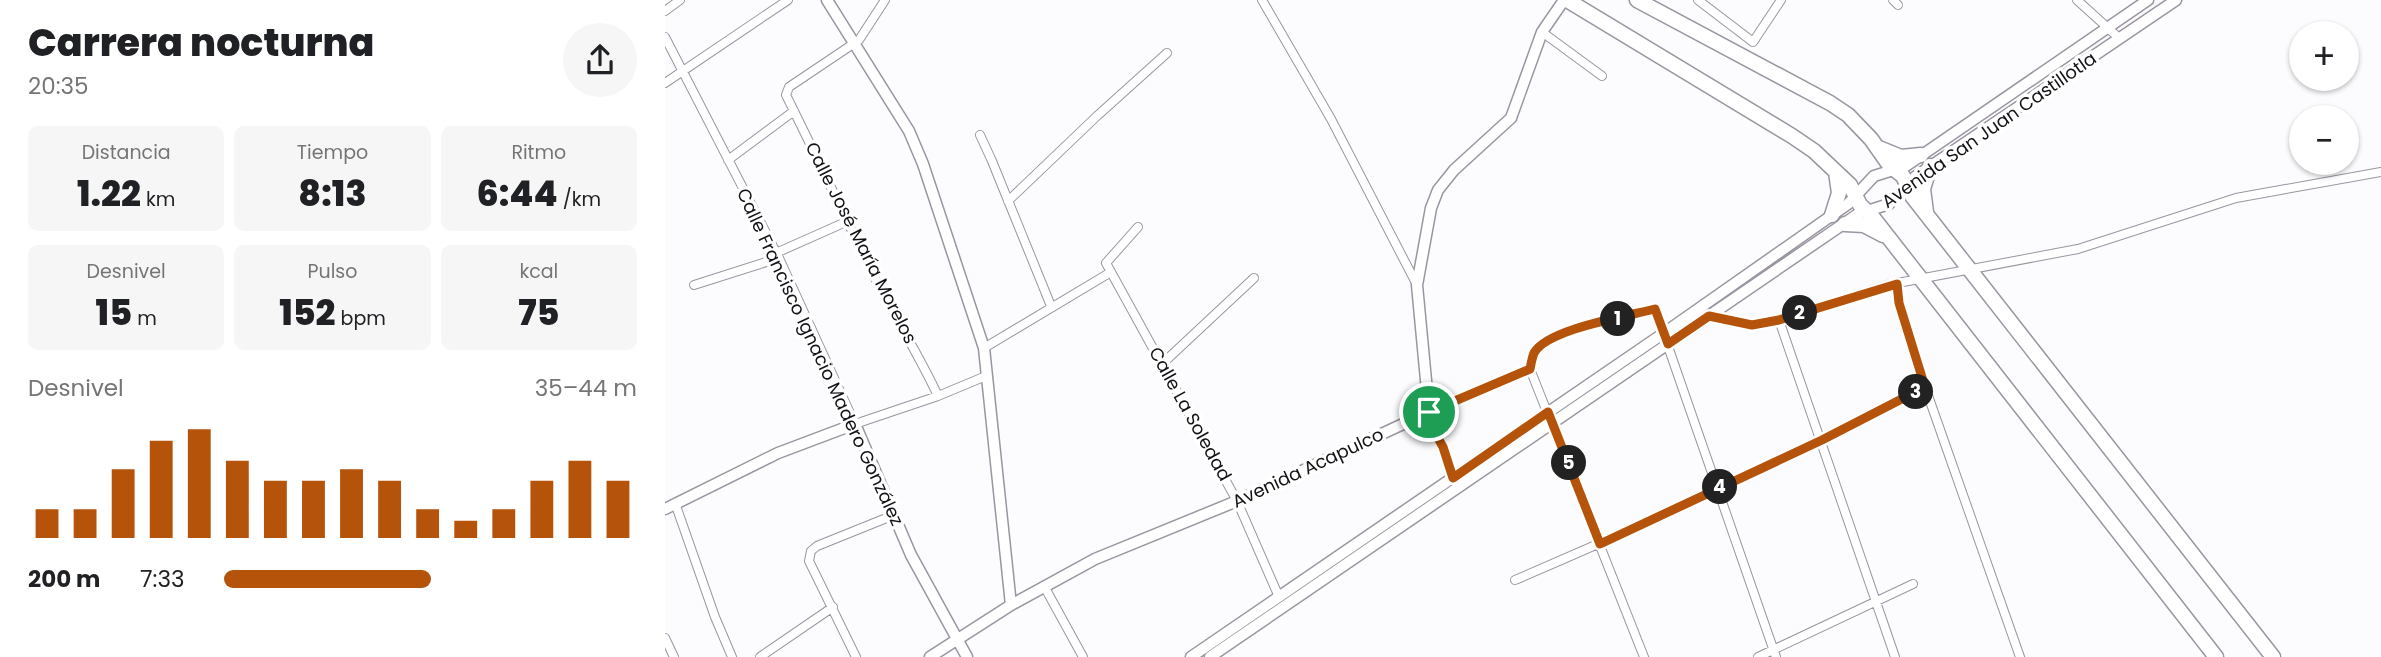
<!DOCTYPE html>
<html lang="es">
<meta charset="utf-8">
<style>
body{margin:0;font-family:Poppins,sans-serif;background:#f6f6f6;color:#202124;height:100vh;display:flex;flex-direction:column;font-size:26px;white-space:nowrap}
*{box-sizing:border-box;margin:0}
p{font-size:23px;color:#757577}
.icon{flex:none;width:38px;height:38px;fill:none;stroke:currentColor;stroke-width:2;stroke-linecap:round;stroke-linejoin:round}
.map{position:relative;flex:1;overflow:hidden}
.details{display:flex;flex-direction:column;background:#fff;width:665px}
.details>*{flex:none}
.tools{position:absolute;left:1624px;top:21px;display:grid;gap:14px}
.tools a{display:grid;place-items:center;width:70px;height:70px;border-radius:50%;background:#fff;box-shadow:0 2px 5px #0004;font-size:35px}
.pin{position:absolute;display:grid;place-items:center;width:60px;height:60px;color:#fff;margin:-30px;border:4px solid #fff;border-radius:50%;box-shadow:0 2px 7px #0007}
.km{position:absolute;width:35px;height:35px;margin:-18px;border-radius:50%;background:#222;color:#fff;font-size:19px;line-height:35px;text-align:center}
.round{display:grid;place-items:center;flex:none;width:74px;height:74px;border-radius:37px;background:#f6f6f6}
.summary{display:flex;align-items:center;justify-content:space-between;height:119px;padding:0 28px}
h1{font-size:38px;font-weight:800;line-height:52px}
.metrics{display:grid;grid-template-columns:repeat(3,1fr);gap:10px;height:119px;padding:7px 28px}
.metrics div{display:grid;align-content:center;border-radius:10px;background:#f6f6f6;text-align:center}
.metrics b{font-size:35px;font-weight:800}
.metrics small{font-size:19px;font-weight:400}
.metrics p{font-size:19px}
.chart{height:196px;padding:14px 28px}
.chart p{display:flex;justify-content:space-between}
.chart svg{width:100%;height:126px;margin-top:7px;stroke:#b45309;stroke-width:6}
ul{padding:0 28px;list-style:none;font-size:23px}
li{display:grid;grid-template-columns:112px 84px 1fr;align-items:center;height:52px}
li i{height:18px;border-radius:9px;background:#b45309}
main{display:flex;flex:1;min-height:0}
.map>svg:first-child{display:block}
</style>
<main>
<section class="details">
<div class="summary"><div><h1>Carrera nocturna</h1><p>20:35</p></div><a class="round"><svg class="icon" aria-label="share" viewBox="0 0 24 24"><path d="M12 15V3M7 8l5-5 5 5M5 13v7h14v-7"/></svg></a></div>
<div class="metrics">
<div><p>Distancia</p><b>1.22<small> km</small></b></div>
<div><p>Tiempo</p><b>8:13</b></div>
<div><p>Ritmo</p><b>6:44<small> /km</small></b></div>
</div>
<div class="metrics">
<div><p>Desnivel</p><b>15<small> m</small></b></div>
<div><p>Pulso</p><b>152<small> bpm</small></b></div>
<div><p>kcal</p><b>75</b></div>
</div>
<div class="chart"><p><span>Desnivel</span>35–44 m</p>
<svg viewBox="0 0 160 44" preserveAspectRatio="none"><path d="M5 44V34M15 44V34M25 44V20M35 44V10M45 44V6M55 44V17M65 44V24M75 44V24M85 44V20M95 44V24M105 44V34M115 44V38M125 44V34M135 44V24M145 44V17M155 44V24"/></svg>
</div>
<ul>
<li><b>200 m</b>7:33<i style="width:50%"></i></li>
</ul>
</section>
<div class="map">
<svg width="1716" height="657" viewBox="0 0 1716 657">
<rect width="100%" height="100%" fill="#fcfbfd"/>
<g fill="none" stroke-linecap="round" stroke-linejoin="round">
<defs>
<path id="street" d="M220,0L194,40L124,87L121,95C153,159 183,224 215,288C234,324 256,359 273,396
M597,0L666,119L752,285
M1033,0L1088,42L1116,0
M1228,0L1233,5
M1412,0L1454,38
M0,11L15,0
M877,32L937,76
M0,37L114,258L190,424L273,396L321,376
M0,83L123,0
M315,135L327,161L386,306
M63,160L129,111
M343,201L432,116L502,53
M473,227L441,263L572,501L614,597
M111,253L183,221
M1232,283L1234,303L1260,387L1355,657
M29,285L114,258
M1044,316L1087,325L1114,320L1222,285L1413,249L1571,198L1716,172
M1114,320L1230,657
M319,348L446,272
M497,364L589,278
M865,369C866,364 867,358 869,353C882,329 963,316 990,309L1111,657
M865,369L979,657
M788,478L778,447L765,424L764,412L865,369
M10,503L50,617L67,657
M850,580C989,521 1126,456 1260,387
M379,586L418,657
M0,638L9,657
M95,657L168,607
M191,657L144,561L146,551L152,546L229,515
M1093,657L1248,584"/>
<path id="secondary" d="M162,0L244,131L258,164L319,348L346,605
M0,509L113,453L190,424L246,555L302,657
M265,657L346,605L430,559L572,501L764,412L752,285L766,208L773,190L789,170L846,118L877,32L899,0
M526,657L999,333L1183,204L1209,176L1241,166L1483,0
M545,657L1193,214L1224,204L1250,177L1511,0"/>
<path id="highway" d="M902,0L1127,136L1149,151L1185,185L1195,205L1206,215L1551,657
M972,0L1165,103L1183,115L1206,139L1225,166L1238,176L1247,196L1608,657
M1214,148L1236,157L1256,155
M1261,212L1258,189L1265,166
M1167,215L1174,193L1171,172
M1180,224L1199,225L1218,235"/>
</defs>
<use href="#street" stroke="#9a95a0" stroke-width="10"/>
<use href="#secondary" stroke="#9a95a0" stroke-width="13"/>
<use href="#highway" stroke="#9a95a0" stroke-width="17"/>
<use href="#street" stroke="#fff" stroke-width="8"/>
<use href="#secondary" stroke="#fff" stroke-width="10"/>
<use href="#highway" stroke="#fff" stroke-width="14"/>
</g>
<g fill="none" stroke-linecap="round" stroke-linejoin="round">
<defs>
<path id="route" d="M1232,284L1234,303L1260,387L1157,440L935,544L883,412L788,478L778,447L765,424L764,412L865,369C866,364 867,358 869,353C882,329 963,316 990,309L1003,344L1044,316L1087,325L1114,320Z"/>
</defs>
<use href="#route" stroke="#fff" stroke-width="14"/>
<use href="#route" stroke="#b45309" stroke-width="9"/>
</g>
<g text-anchor="middle" stroke-width="7" stroke-linejoin="round" paint-order="stroke">
<g font-size="18" fill="#121115" stroke="#fff">
<text transform="translate(1324 130) rotate(-35)" y="6">Avenida San Juan Castillotla</text>
<text transform="translate(196 243) rotate(63)" y="6">Calle José María Morelos</text>
<text transform="translate(155 357) rotate(65)" y="6">Calle Francisco Ignacio Madero González</text>
<text transform="translate(525 414) rotate(61)" y="6">Calle La Soledad</text>
<text transform="translate(643 468) rotate(-25)" y="6">Avenida Acapulco</text>
</g>
</g>
</svg>
<div class="tools">
<a>+</a>
<a>−</a>
</div>
<div class="pin" style="left:764px;top:412px;background:#1e9e55"><svg class="icon" aria-label="arrive" viewBox="0 0 24 24"><path d="M6 21V4h12l-3 4 3 4H6"/></svg></div>
<b class="km" style="left:953px;top:319px">1</b>
<b class="km" style="left:1135px;top:313px">2</b>
<b class="km" style="left:1251px;top:392px">3</b>
<b class="km" style="left:1055px;top:487px">4</b>
<b class="km" style="left:904px;top:463px">5</b>
</div>
</main>
